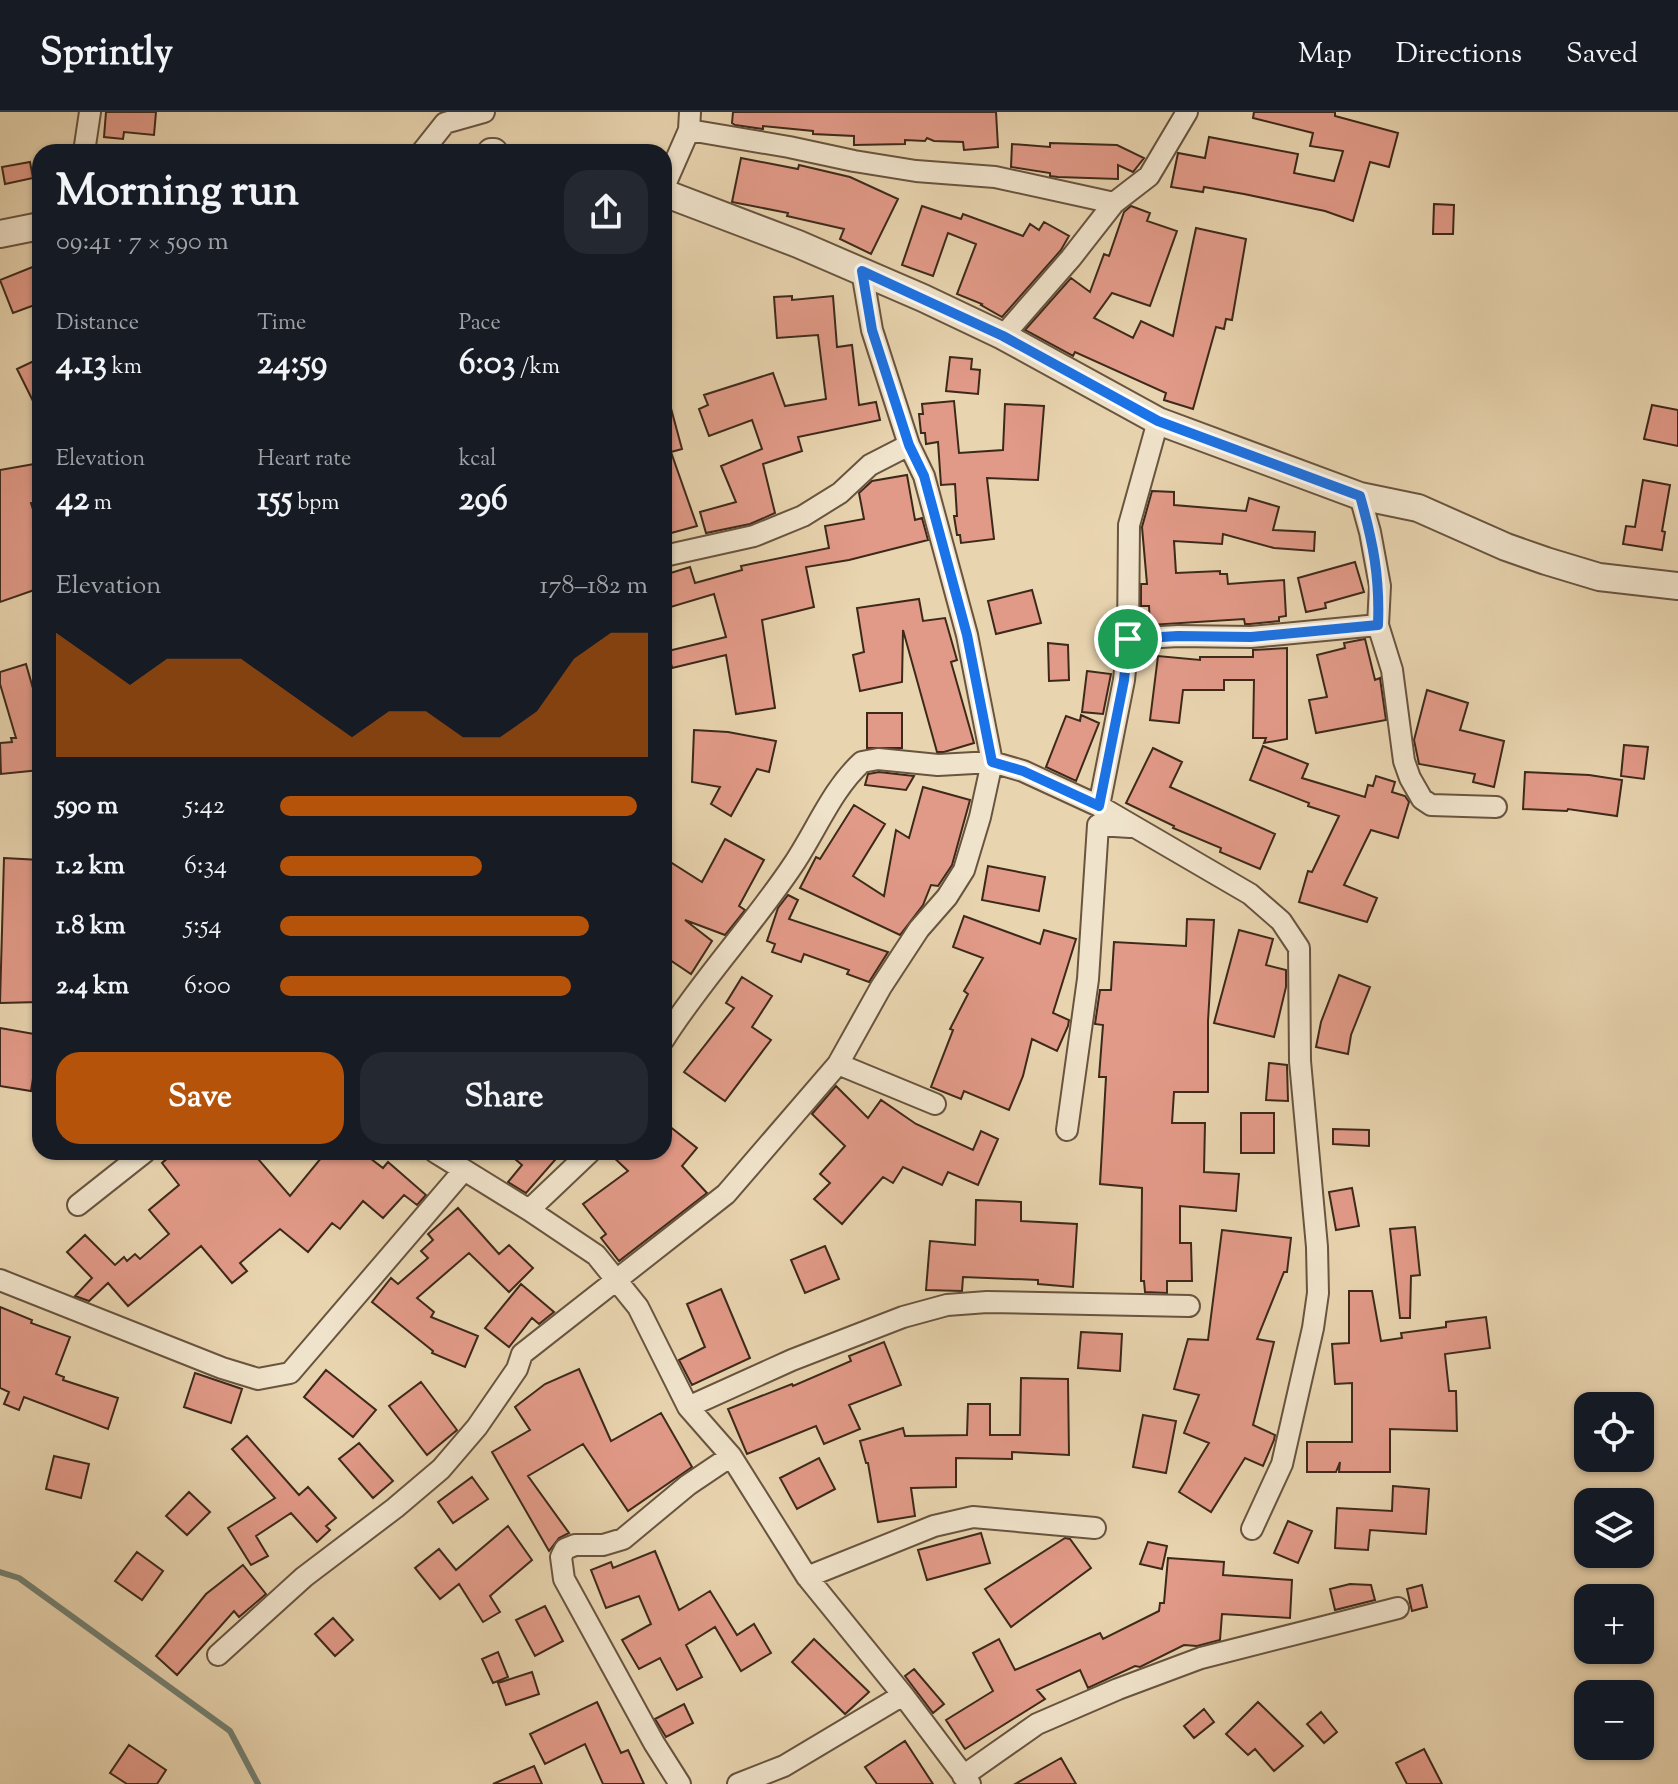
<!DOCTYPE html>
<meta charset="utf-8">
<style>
body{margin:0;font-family:"Sorts Mill Goudy",serif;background:#242831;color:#f1f3f6;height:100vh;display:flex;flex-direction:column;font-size:30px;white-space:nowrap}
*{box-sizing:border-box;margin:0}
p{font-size:26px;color:#9ea1a6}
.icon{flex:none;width:44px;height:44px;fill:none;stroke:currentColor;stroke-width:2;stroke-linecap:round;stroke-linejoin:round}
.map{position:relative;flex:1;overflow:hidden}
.side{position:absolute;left:32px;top:32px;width:640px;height:1016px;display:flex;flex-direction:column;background:#171b24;border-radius:24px;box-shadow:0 2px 6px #0004}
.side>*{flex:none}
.buttons{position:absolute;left:1574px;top:1280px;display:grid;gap:16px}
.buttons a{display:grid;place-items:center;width:80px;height:80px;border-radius:16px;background:#171b24;box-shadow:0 2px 6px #0004;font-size:40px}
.pin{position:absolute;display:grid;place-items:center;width:68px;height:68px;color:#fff;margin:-34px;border:4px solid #fff;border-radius:50%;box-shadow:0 2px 8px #0007}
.round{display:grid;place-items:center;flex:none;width:84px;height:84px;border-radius:24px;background:#242831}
.summary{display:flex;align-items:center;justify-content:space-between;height:136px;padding:0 24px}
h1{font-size:44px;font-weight:800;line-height:60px}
.stats{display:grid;grid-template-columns:repeat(3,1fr);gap:12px;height:136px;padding:8px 24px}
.stats div{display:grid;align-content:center}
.stats b{font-size:34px;font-weight:800}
.stats small{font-size:22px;font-weight:400}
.stats p{font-size:22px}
.chart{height:224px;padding:16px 24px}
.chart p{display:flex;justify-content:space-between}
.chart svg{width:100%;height:144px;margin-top:8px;fill:#b45309;opacity:.7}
.primary-button{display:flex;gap:16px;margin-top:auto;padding:16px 24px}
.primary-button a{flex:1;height:92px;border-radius:24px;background:#b45309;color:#fff;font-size:32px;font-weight:800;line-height:92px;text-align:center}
.primary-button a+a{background:#242831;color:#f1f3f6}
ul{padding:0 24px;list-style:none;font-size:26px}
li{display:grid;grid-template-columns:128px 96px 1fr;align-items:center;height:60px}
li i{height:20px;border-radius:10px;background:#b45309}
header{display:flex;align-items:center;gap:48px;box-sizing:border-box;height:112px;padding:0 40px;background:#171b24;border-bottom:2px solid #363941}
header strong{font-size:38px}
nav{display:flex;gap:44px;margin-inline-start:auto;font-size:28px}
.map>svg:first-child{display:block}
</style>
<header>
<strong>Sprintly</strong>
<nav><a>Map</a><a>Directions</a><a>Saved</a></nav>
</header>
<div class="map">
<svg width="1678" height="1672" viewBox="0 0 1678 1672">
<rect width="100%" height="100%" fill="#e8d4af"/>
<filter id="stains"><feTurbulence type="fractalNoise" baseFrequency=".0025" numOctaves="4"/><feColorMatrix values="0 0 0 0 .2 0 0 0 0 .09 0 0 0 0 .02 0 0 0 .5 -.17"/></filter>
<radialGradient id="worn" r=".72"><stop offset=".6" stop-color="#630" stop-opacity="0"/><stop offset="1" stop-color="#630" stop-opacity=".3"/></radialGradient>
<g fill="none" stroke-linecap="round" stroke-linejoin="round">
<path stroke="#737f71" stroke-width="6" d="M0,1460L19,1466L230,1619L258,1672"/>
</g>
<path fill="#e29a88" stroke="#3d291a" stroke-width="2" d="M106,0H156L154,23L124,20L123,27L104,25Z
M733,0H996L998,35L964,38L963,30L934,29L927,26L925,29L905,28V32L854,33V24L813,22V19L763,14V17L735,13L732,11Z
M1254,0H1335V4L1398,21L1389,55L1370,50L1353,109L1325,99L1244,82L1204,75L1203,80L1171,75L1178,41L1205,46L1209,25L1298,42L1294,61L1334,69L1343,39L1310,34L1313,21L1253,6Z
M1050,31L1117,33L1144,46L1133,60L1118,53V67L1058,65L1050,64V61L1011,55L1012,32L1050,35Z
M741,46L798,57L799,53L850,65L898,87L871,142L840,127L844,117L787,104L788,101L732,90Z
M30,50L33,66L5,72L2,55Z
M1434,92L1454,93L1453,122H1433Z
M922,94L961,107L963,102L1023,124L1030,112L1039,118L1044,110L1069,124L1061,138L1002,205L981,193L982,192L957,182L976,132L948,121L933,164L902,153Z
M1131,94L1150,101L1147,109L1177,119L1150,194L1112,181L1094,206L1133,226L1141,209L1173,224L1196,116L1246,127L1232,208L1226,207L1224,217L1216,215L1193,297L1164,288L1166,281L1075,240L1073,244L1025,218L1071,166L1090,180L1104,142L1109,144L1124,100Z
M40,152V191L13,201L0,168Z
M792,184V188L833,184L837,235L852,233L859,293L876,290L880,308L798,325L802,339L763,352L775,401L750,412L706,421L700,400L736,390L721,354L762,337L752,308L709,324L699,297L708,293L704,283L773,261L785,294L826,287L818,223L777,226L774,185Z
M950,245L972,247L971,257L980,258L978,282L946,279Z
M40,246V303L17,257Z
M664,289H669L682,337L671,340L697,414L664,423Z
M954,289L959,341L1003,338L1005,292L1044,294L1038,368L987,366L994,427L961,431L960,423H957L954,404H957L955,372L941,373L938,330L926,332L925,321H921L919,302H923L922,292Z
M1652,293L1678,298V334L1644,327Z
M40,351V390L31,391L40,419V476L0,490V358Z
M907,363L915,408L922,406L928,428L849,448L806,455L814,495L762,508L775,596L736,602L726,543L672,556L668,539L726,525L714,482L664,497V463L690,455L695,471L742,458L741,454L829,436L825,414L864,407L859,381L872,369Z
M1643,368L1670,373L1662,419L1665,420L1662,438L1623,432L1626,414L1635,415Z
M1152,379L1174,380V393L1246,399L1249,386L1279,395L1273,418L1315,420L1314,439L1274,436L1223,422L1222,432L1174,429L1176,461L1220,459V462H1227L1228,472L1284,468L1286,504L1279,505V509L1250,512H1245L1244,507L1150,513L1149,494H1141V472H1147L1142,415Z
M1355,450L1364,480L1325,491L1326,496L1306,500L1298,466Z
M1032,478L1041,511L996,522L988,489Z
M919,487L923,509L945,506L957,548L951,550L974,631L944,640H937L903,518L902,570L860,579L853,543L864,540L857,496Z
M1365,527L1375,568L1380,566L1386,608L1316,621L1309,588L1327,585L1317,543L1345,536L1344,531Z
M1048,531L1068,533L1069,568L1049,569Z
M1287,536V627L1264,631L1266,626H1253L1254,568H1224V578H1183L1179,611L1150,608L1158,544L1200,548V545H1253V538Z
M26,552L40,601L38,603L40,658L1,662L0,631L12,630L11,626H16L0,572V560Z
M1087,559L1111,562L1103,602L1082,600Z
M1427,578L1468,591L1460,618L1504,629L1494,675L1473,670L1475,662L1419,652L1414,628Z
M867,601H902V636H867Z
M1081,603L1099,611L1076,669L1046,655L1066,604L1080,609Z
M694,618L728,620L776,629L769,660L757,657L731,704L711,692L720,675L692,670Z
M1624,633L1648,635L1644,667L1621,664Z
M1263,634L1308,652L1302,666L1365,685L1368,673L1373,674L1376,664L1395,670L1392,680L1405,684L1409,690L1398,726L1371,718L1344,773L1377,786L1367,810L1299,790L1308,759L1312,760L1339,704L1308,694L1309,691L1250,668Z
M1153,636L1182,650L1170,675L1275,722L1260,757L1220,740L1221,736L1173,716L1174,714L1126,691Z
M879,660L914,664L906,678L865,673L868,662Z
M1525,660L1589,663L1622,668L1617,704L1568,697L1567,699L1523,697Z
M923,675L970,688L952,753L938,774L931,773L923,793L900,823L800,776L816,745L820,747L854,693L885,712L853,764L884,784L896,718L909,726Z
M725,727L764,748L739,794L745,798L725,823L685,808L712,829L691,862L664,844V746L702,770Z
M4,746L40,748L37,849H40V890L0,891Z
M988,754L1045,765L1039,799L982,788Z
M788,783L798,788L789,807L888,840L869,870L847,862L849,858L804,842L801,850L772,840L775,832L767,829L778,796Z
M964,804L1040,832L1044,818L1076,827L1053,901L1069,908L1068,914L1057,939L1032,927L1023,964L1009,998L964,979L961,987L931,975L953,918L950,917L968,882L964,879L983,846L953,835Z
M1187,807L1214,808L1208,909V980H1174L1172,1011H1205L1204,1060L1239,1062L1236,1099L1180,1094V1131H1191L1192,1169H1167V1181L1145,1180L1144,1169H1141L1142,1076L1100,1072L1106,965H1099L1103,913L1095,912L1100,878H1111L1114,830L1186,834Z
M1239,818L1273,827L1266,853L1286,858V875L1274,925L1214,911Z
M1339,863L1370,875L1351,923L1348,942L1316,935L1321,910Z
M742,865L772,884L752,915L771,928L725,989L684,960L734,896L726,891Z
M0,916L40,923L31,979L0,974Z
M1269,951L1287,953L1288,989L1266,988Z
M836,974L868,1006L881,988L916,1012L973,1038L981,1019L998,1027L978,1073L948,1060L942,1073L903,1055L893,1071L883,1065L842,1112L814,1087L830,1071L820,1062L845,1034L812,1002Z
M1241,1001H1274V1041H1241Z
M664,1010L697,1036L682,1054L707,1081L619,1149L601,1126L606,1122L583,1092L628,1059L608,1040H664Z
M1333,1017L1369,1018V1034L1333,1032Z
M175,1040H252L290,1084L326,1040H362L383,1056L388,1050L426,1083L417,1093L404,1083L383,1106L363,1089L340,1117L332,1111L308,1140L280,1117L240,1151L247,1159L232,1171L201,1134L128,1194L108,1171L89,1189L75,1184L92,1166L67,1140L85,1123L115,1153L124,1145L127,1149L135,1142L140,1147L169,1122L149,1098L179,1073L162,1051Z
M507,1040H562L526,1081L508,1070L522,1053Z
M1352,1076L1359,1114L1336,1118L1329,1080Z
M976,1088L1021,1090V1109L1077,1112L1073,1175L1038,1172V1168L963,1165L962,1179L926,1178L930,1129L975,1133Z
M458,1096L499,1142L509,1133L533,1156L509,1180L469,1141L417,1186L434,1200L431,1205L478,1224L465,1255L432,1241L433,1239L372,1190L391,1166L398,1172L428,1146L421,1139L433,1128L428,1122Z
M1415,1115L1420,1163L1411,1164L1410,1206H1400L1390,1117Z
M1222,1118L1291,1126L1287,1160H1284L1257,1227L1274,1230L1253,1313L1275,1323L1274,1328L1263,1354L1245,1346L1211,1400L1179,1380L1209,1331L1184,1321L1199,1283L1174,1277L1188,1227L1208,1228Z
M825,1134L839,1167L805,1181L791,1148Z
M521,1172L554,1200L539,1212L532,1206L509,1235L485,1216Z
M721,1177L750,1246L692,1273L679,1248L705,1235L687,1192Z
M1349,1179H1372L1381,1229L1402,1226L1401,1221L1446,1215V1210L1486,1205L1490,1236L1445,1242L1449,1279H1456L1457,1319L1390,1317V1360H1339L1340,1350L1336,1360H1307V1330H1352V1271L1335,1272L1332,1232L1349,1231Z
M0,1195L32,1208L31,1211L70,1225L56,1262L64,1265L63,1268L118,1286L108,1317L24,1285L19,1298L4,1292L9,1280L0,1276Z
M1081,1220L1122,1222L1120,1259L1078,1256Z
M884,1230L901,1273L849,1293L860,1317L824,1332L816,1314L747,1342L728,1297L792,1272L793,1274L851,1249L849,1244Z
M579,1257L611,1329L661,1301L692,1355L628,1399L583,1332L528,1364L569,1421L559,1426L549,1439L492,1340L530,1318L515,1295L545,1272Z
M326,1258L376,1298L353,1325L304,1285Z
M195,1261L242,1277L231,1311L184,1295Z
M1021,1266L1068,1267L1069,1343L1012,1340V1347L956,1346V1375L911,1376L915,1404L878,1410L868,1351H866L860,1329L903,1316L905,1324L967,1323L968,1292H990V1323H1020Z
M421,1270L457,1318L427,1343L389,1294Z
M1143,1303L1176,1309L1166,1361L1133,1355Z
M247,1324L299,1383L308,1375L336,1406L326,1414L330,1418L317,1430L291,1401L256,1424L268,1444L251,1453L228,1416L275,1386L232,1337Z
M359,1331L393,1369L373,1386L339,1347Z
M54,1344L89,1352L81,1386L46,1377Z
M819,1346L835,1377L797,1397L780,1366Z
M472,1365L488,1387L453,1411L438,1390Z
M1393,1374L1429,1377L1426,1422L1370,1418L1368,1438L1335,1436L1337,1396L1392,1399Z
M189,1380L210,1400L187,1423L166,1404Z
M1288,1409L1312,1419L1298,1451L1274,1441Z
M508,1414L532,1448L490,1484L500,1500L483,1510L459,1472L440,1487L415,1456L439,1437L456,1458Z
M981,1421L990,1451L927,1468L918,1438Z
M1065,1426L1070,1427L1091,1456L1011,1515L985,1477Z
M1148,1430L1167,1434L1162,1457L1140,1452Z
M655,1439L679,1498L710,1479L737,1523L754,1512L771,1541L741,1559L715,1515L686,1533L702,1565L677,1578L660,1546L639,1557L622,1528L651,1512L639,1484L606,1496L591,1458L611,1450L613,1456Z
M137,1440L163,1459L142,1488L115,1469Z
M1168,1446L1224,1450L1223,1463L1292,1468L1290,1506L1222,1502L1220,1528L1197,1534L1184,1533L1140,1555L1135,1554L1088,1576L1080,1558L1037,1578L1045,1587L965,1637L946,1608L993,1579L973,1541L999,1527L1015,1558L1100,1521L1103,1527L1159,1499L1160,1491H1164Z
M243,1453L266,1482L239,1505L234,1499L177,1563L156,1544L206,1482Z
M1350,1472L1371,1473L1375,1488L1335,1498L1330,1477Z
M1422,1473L1427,1495L1412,1499L1407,1477Z
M545,1494L563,1529L535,1544L516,1508Z
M333,1506L353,1528L335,1544L315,1522Z
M814,1527L869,1580L845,1602L792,1550Z
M498,1540L508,1565L493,1571L482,1547Z
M914,1557L944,1592L933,1601L905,1564Z
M532,1560L539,1582L506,1593L498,1571Z
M597,1590L621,1641L628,1638L644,1672H603L585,1632L545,1652L530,1622Z
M1258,1590L1303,1634L1274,1659L1255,1637L1248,1643L1226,1622Z
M684,1592L693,1611L666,1625L655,1607Z
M1204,1597L1214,1610L1194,1626L1184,1614Z
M1321,1600L1337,1620L1324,1631L1307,1612Z
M905,1629L933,1672H877L865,1655Z
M129,1633L166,1658L157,1672H127L110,1661Z
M1424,1637L1442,1672H1407L1396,1651Z
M1061,1646L1076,1672H1015Z
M534,1654L542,1672H493Z"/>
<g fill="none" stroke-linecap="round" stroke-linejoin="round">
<defs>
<path id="minor" d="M689,18L789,35L854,49L916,59L995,65L1114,91
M84,40L90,0
M422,40L445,11L484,0
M664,75L689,18L690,0
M1003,224L1071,146L1114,91L1149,64L1187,0
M1360,384L1370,420L1380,474L1378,513L1392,558L1404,649L1410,666L1422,687L1431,693L1496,695
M664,444L754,424L803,404L840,381L870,353L909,333
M1128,527L1178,524L1251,525L1378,513
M1099,694L1124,568L1128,527L1129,413L1158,309
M664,927C703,866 753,813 793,753C816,719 832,677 862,650L878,647L938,653L992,650L1023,659L1099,694L1250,782L1281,809L1299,836L1300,949L1317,1135L1318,1181L1313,1216L1282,1352L1252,1417
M838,952L935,992
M1067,1018L1088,867L1098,713L1130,715
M435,1040L529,1098L596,1143L638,1195L688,1295L731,1344L807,1465L903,1583L970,1672
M78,1093L145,1040
M529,1098L590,1040
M0,1168L222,1256L258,1267L290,1261L464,1058
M688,1295L792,1248L903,1205L947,1193L987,1190L1189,1194
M807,1465L934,1414L973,1405L1095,1416
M218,1543L304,1465L395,1396L441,1357L477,1315L517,1257L522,1242L726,1082L838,952L881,875L919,817L947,785L964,758L980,705L992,650L967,523L924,364L909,333L872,218L862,159
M963,1664L1037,1612L1118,1577L1201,1546L1398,1496
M680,1672L654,1631L564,1467L561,1445L565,1437L575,1433H603L623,1427L688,1373L731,1344
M738,1672L784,1654L903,1583"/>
<path id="tertiary" d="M491,40H494
M664,81L798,132L923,186L1003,224L1158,309L1360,384L1418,396L1506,435L1546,449L1599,465L1678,474
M0,122L40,114"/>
</defs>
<use href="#minor" stroke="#68543f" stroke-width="24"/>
<use href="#tertiary" stroke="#68543f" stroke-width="30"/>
<use href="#minor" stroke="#f0e3cb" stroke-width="20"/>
<use href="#tertiary" stroke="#f0e3cb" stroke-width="26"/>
</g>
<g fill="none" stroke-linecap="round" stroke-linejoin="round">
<defs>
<path id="route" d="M862,159L1003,224L1158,309L1360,384C1373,430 1380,465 1378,513L1251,525L1178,524L1128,527L1124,568L1099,694L1023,659L992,650L967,523L924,364L909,333L872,218Z"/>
</defs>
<use href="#route" stroke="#fff" stroke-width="16"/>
<use href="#route" stroke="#1a73e8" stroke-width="10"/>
</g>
<rect width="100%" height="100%" filter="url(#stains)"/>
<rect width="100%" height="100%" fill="url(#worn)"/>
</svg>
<div class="buttons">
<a><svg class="icon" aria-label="locate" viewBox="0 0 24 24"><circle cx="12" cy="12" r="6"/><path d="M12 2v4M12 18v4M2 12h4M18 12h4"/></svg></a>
<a><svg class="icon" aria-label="layers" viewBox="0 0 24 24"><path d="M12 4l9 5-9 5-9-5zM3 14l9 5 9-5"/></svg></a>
<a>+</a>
<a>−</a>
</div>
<div class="pin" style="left:1128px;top:527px;background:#1e9e55"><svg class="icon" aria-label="arrive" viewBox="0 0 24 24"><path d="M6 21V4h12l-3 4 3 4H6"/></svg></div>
<section class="side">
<div class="summary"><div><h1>Morning run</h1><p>09:41 · 7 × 590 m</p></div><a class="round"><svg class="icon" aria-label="share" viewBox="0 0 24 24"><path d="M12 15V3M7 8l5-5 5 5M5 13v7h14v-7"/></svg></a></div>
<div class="stats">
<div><p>Distance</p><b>4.13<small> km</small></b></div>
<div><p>Time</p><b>24:59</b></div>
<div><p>Pace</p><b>6:03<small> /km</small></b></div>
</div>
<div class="stats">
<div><p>Elevation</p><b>42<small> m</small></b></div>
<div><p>Heart rate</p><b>155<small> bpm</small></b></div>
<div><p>kcal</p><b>296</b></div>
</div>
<div class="chart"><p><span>Elevation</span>178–182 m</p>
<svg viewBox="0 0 160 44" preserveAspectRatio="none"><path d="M0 44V6L10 14L20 22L30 14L40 14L50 14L60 22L70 30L80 38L90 30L100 30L110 38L120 38L130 30L140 14L150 6L160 6V44z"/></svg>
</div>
<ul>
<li><b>590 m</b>5:42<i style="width:97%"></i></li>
<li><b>1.2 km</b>6:34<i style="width:55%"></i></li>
<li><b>1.8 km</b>5:54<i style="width:84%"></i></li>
<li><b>2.4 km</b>6:00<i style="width:79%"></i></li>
</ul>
<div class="primary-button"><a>Save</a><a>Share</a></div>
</section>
</div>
